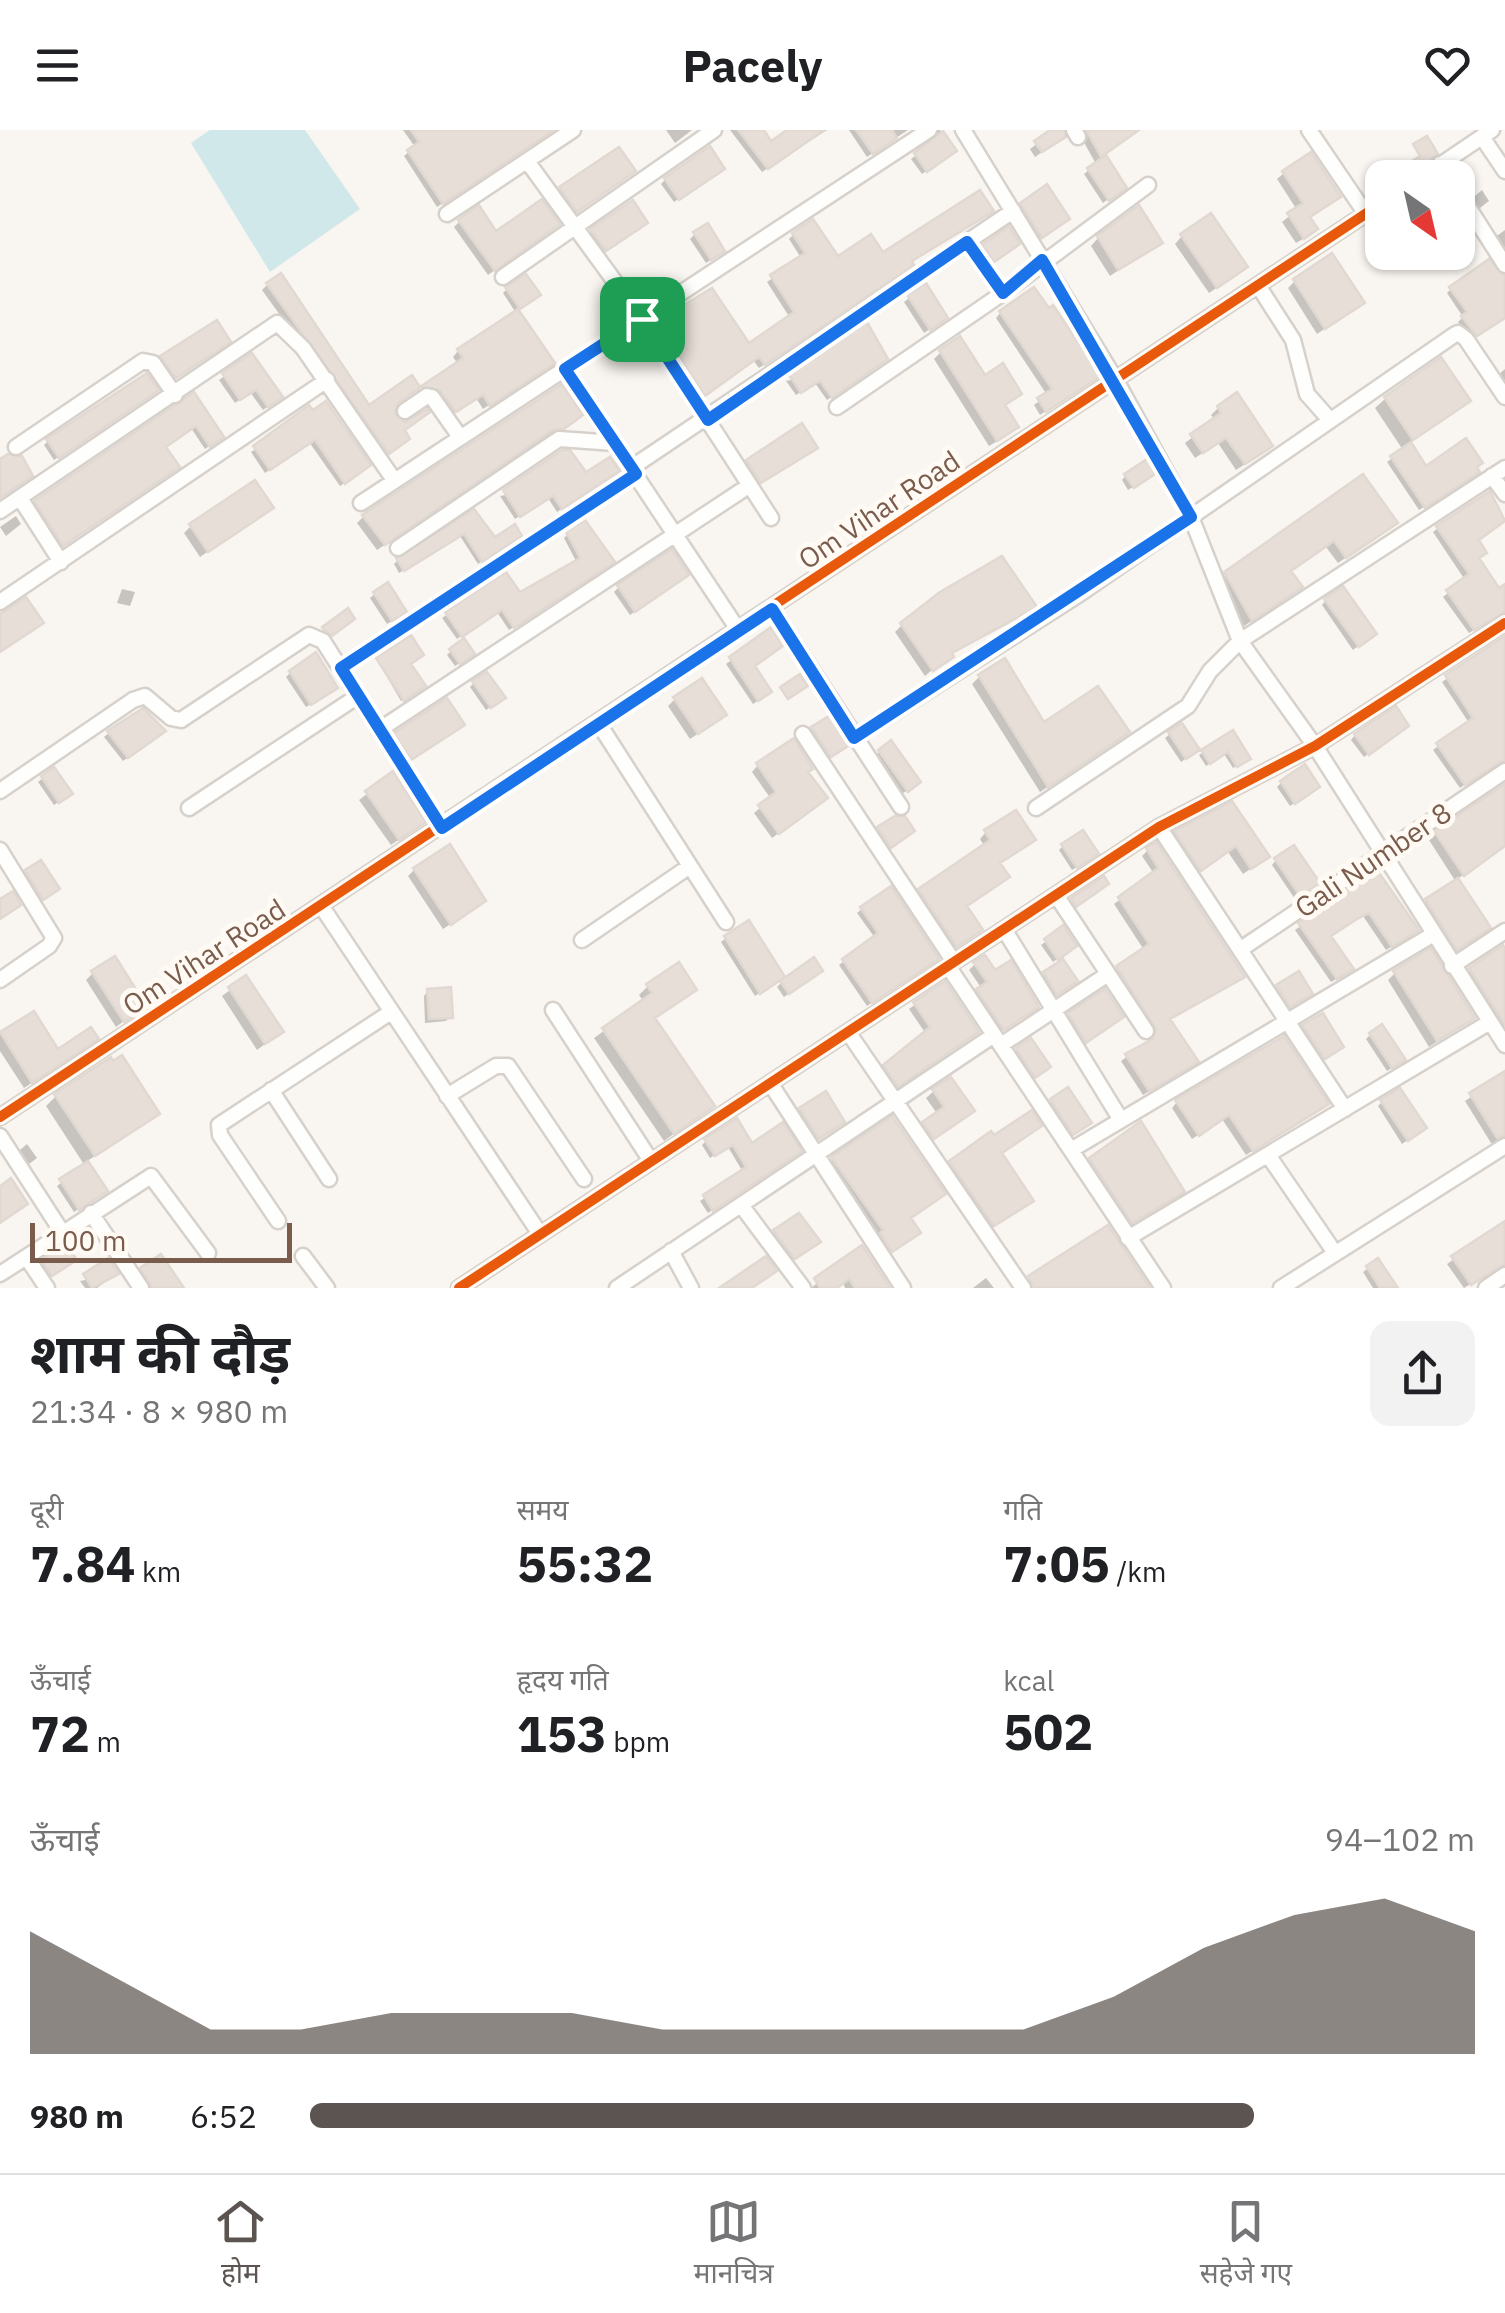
<!DOCTYPE html>
<html lang="hi">
<meta charset="utf-8">
<style>
body{margin:0;font-family:"IBM Plex Sans","Noto Sans Devanagari",sans-serif;background:#f2f2f2;color:#202124;height:100vh;display:flex;flex-direction:column;font-size:38px;white-space:nowrap}
*{box-sizing:border-box;margin:0}
p{font-size:32px;color:#757577}
.icon{flex:none;width:55px;height:55px;fill:none;stroke:currentColor;stroke-width:2;stroke-linecap:round;stroke-linejoin:round}
.map{position:relative;height:1158px;overflow:hidden}
.sheet{display:flex;flex-direction:column;background:#fff;flex:1}
.sheet>*{flex:none}
.needle{width:65px;rotate:146deg}
.tools{position:absolute;left:1365px;top:30px;display:grid;gap:20px}
.tools a{display:grid;place-items:center;width:110px;height:110px;border-radius:20px;background:#fff;box-shadow:0 2px 8px #0004;font-size:50px}
.scale{position:absolute;left:30px;bottom:25px;width:262px;box-sizing:border-box;padding-left:10px;border:5px solid #7a5c4d;border-top:0;font-size:28px;line-height:35px;white-space:nowrap;color:#7a5c4d;-webkit-text-stroke:8px #fffaf3;paint-order:stroke}
.pin{position:absolute;display:grid;place-items:center;width:85px;height:85px;color:#fff;margin:-42px;border-radius:20px;box-shadow:0 5px 15px #0006}
.round{display:grid;place-items:center;flex:none;width:105px;height:105px;border-radius:20px;background:#f2f2f2}
.summary{display:flex;align-items:center;justify-content:space-between;height:170px;padding:0 30px}
h1{font-size:55px;font-weight:700;line-height:75px}
.figures{display:grid;grid-template-columns:repeat(3,1fr);gap:15px;height:170px;padding:10px 30px}
.figures div{display:grid;align-content:center}
.figures b{font-size:50px;font-weight:700}
.figures small{font-size:28px;font-weight:400}
.figures p{font-size:28px}
.chart{height:280px;padding:20px 30px}
.chart p{display:flex;justify-content:space-between}
.chart svg{width:100%;height:180px;margin-top:10px;fill:#5c5450;opacity:.7}
ul{padding:0 30px;list-style:none;font-size:32px}
li{display:grid;grid-template-columns:160px 120px 1fr;align-items:center;height:75px}
li i{height:25px;border-radius:12px;background:#5c5450}
header{display:flex;justify-content:space-between;align-items:center;height:130px;padding:0 30px;background:#fff;font-size:45px;font-weight:700}
.menu{display:flex;justify-content:space-around;align-items:center;height:140px;border-top:2px solid #e0e0e0;background:#fff;font-size:28px;color:#757577}
.menu a{display:grid;justify-items:center;gap:5px}
.menu .on{color:#5c5450}
.map>svg:first-child{display:block}
</style>
<header><svg class="icon" aria-label="menu" viewBox="0 0 24 24"><path d="M4 6h16M4 12h16M4 18h16"/></svg>Pacely<svg class="icon" aria-label="heart" viewBox="0 0 24 24"><path d="M12 20l-8-8c-3-5 5-10 8-4 3-6 11-1 8 4z"/></svg></header>
<div class="map">
<svg width="1505" height="1158" viewBox="0 0 1505 1158">
<rect width="100%" height="100%" fill="#f9f5f0"/>
<path fill="#d0e8ea" d="M210,0H305L360,79L270,142L191,13Z"/>
<path fill="#0003" d="M403,0H554L437,77L404,26L415,17Z
M666,0H692L675,13Z
M730,0H761L770,14L791,0H827L762,42Z
M849,0H908L867,27Z
M932,0H940L954,21L922,44L911,29L935,11Z
M1055,0H1062L1056,12L1035,27L1030,19Z
M1137,0L1102,25L1123,57L1103,73L1084,44L1096,34L1077,0Z
M717,43L674,72L661,54L665,50Z
M1284,43L1338,66L1307,89L1308,106L1296,113L1282,92L1297,80L1277,49Z
M628,45L572,85L556,63L560,59Z
M1482,60L1489,71L1476,81L1470,70Z
M632,73L638,99L598,127L584,108Z
M1021,74L1060,95L1034,113L1014,82Z
M459,92L495,105L551,100L488,145L454,97Z
M1009,100L1013,118L988,134L979,121Z
M1505,100V126L1494,108Z
M695,104L718,125L706,133L690,109Z
M793,105L837,130L882,125L909,132L906,139L759,238L753,230L699,269L653,198L658,194L748,217L790,188L767,152L801,128L789,109Z
M1182,106L1237,144L1209,163L1175,114Z
M1098,108L1160,112L1110,146L1091,116Z
M1295,151L1362,173L1317,204L1288,158Z
M267,155L369,278L412,249L420,261L458,234L453,227L458,221L516,183L503,163L507,159L533,169L516,180L546,238L483,279L476,268L449,286L434,265L414,261L393,278L402,301V314L382,327L262,160Z
M925,156L941,192L924,203L904,172Z
M1451,159L1505,171V187L1471,209L1458,192L1463,187L1447,163Z
M1001,182L1093,251L1040,285L1034,275L1047,265L996,188Z
M223,216L171,251L158,232L162,228Z
M941,222L1019,263L1003,276L1016,297L1009,304L989,316L934,229Z
M252,226L276,271L263,280L250,262L235,273L219,250Z
M881,232L827,270L815,253L796,265L786,251Z
M1505,239V261L1497,246Z
M151,264L54,330L44,315L48,311Z
M193,266L216,311L205,319L191,298L163,317L173,341L58,418L32,377Z
M1385,269L1468,270L1409,314L1426,339L1475,338L1472,346L1419,380L1387,332L1403,320L1375,278Z
M1218,278L1262,323L1236,340L1218,313L1195,328L1185,313L1215,290L1211,285Z
M312,284L363,339L340,356L309,312L265,343L251,322Z
M580,285L377,420L357,393L364,386Z
M811,320L757,355L744,335L748,332Z
M613,345L557,382L548,368L515,389L500,366Z
M1126,345L1148,348L1128,360L1122,350Z
M1362,347L1387,400L1338,433L1326,417L1289,442L1300,457L1293,464L1244,496L1218,451Z
M474,382L494,411L515,409L478,434L460,406L399,443L394,434L398,430Z
M263,384L200,427L184,403L191,396Z
M16,386L21,394L6,406L0,397Z
M1438,398L1476,410V429L1499,462L1505,457V489L1497,486L1469,503L1443,467L1465,450L1433,402Z
M568,404L608,435L509,500L497,482L457,509L442,488L506,445L520,465L577,433L564,408Z
M682,449L630,485L614,462L619,457Z
M122,459L135,462L130,476L117,473Z
M375,464L400,486L387,494L370,468Z
M1326,470L1369,508L1353,520L1322,475Z
M1034,477L950,525L925,546L895,502L902,495Z
M770,501L752,536L765,566L753,574L726,534Z
M1505,507V626L1460,658L1433,620L1469,593L1442,552Z
M451,521L468,528L455,536L447,525Z
M377,530L408,534L421,558L401,571Z
M290,543L331,562L306,577L286,547Z
M979,547L1043,595L1120,609L1040,662L972,554Z
M474,553L498,572L486,580L470,557Z
M675,569L717,591L690,609L668,576Z
M457,599L406,632L391,609L396,605Z
M812,599L840,620L826,630L808,603Z
M1402,600L1364,627L1351,610L1355,605Z
M109,603L159,605L123,631L104,607Z
M1170,604L1192,624L1181,632L1165,608Z
M1232,604L1244,632L1233,638L1224,624L1206,636L1199,625Z
M879,622L913,656L902,664L875,626Z
M758,635L806,643L818,674L772,708L754,683L771,669L752,642Z
M392,645L415,699L391,715L359,670Z
M43,648L65,668L54,675L38,652Z
M1281,653L1313,661L1290,676L1277,657Z
M1231,674L1259,733L1243,744L1228,722L1193,746L1169,710Z
M1505,678V716L1456,750L1480,804L1449,825L1419,778L1456,752L1429,710L1436,703Z
M879,699L908,705L886,720L875,703Z
M986,702L1033,710L998,735L965,777L980,800L950,822L914,768L985,717L980,709Z
M1063,716L1092,728L1072,740L1059,720Z
M1148,720L1242,847L1168,891L1190,937L1143,965L1121,931L1152,908L1112,843L1144,820L1114,774L1154,744L1142,726Z
M1276,730L1313,757L1295,769L1272,735Z
M414,740L477,777L443,799L408,746Z
M26,742L52,763L38,772L22,747Z
M1377,743L1411,805L1386,820L1363,786L1329,807L1345,844L1331,852L1295,800Z
M862,779L932,833L867,876L839,835L875,808L857,783Z
M1063,799L1070,820L1053,832L1041,815Z
M726,808L777,851L755,866L721,812Z
M1505,816V895L1497,901L1463,847Z
M975,834L1030,882L997,904L972,867L982,859L969,840Z
M93,843L144,876L116,897L86,850Z
M1395,843L1472,888L1429,917L1388,850Z
M1045,844L1071,855L1052,867L1040,849Z
M815,845L784,867L777,857L781,853Z
M246,848L281,902L257,920L222,866Z
M944,854L971,907L892,960L880,942L926,904L909,879Z
M648,856L694,859L653,890L712,976L664,1011L594,908L644,872L639,865Z
M1277,857L1306,867L1285,879L1273,861Z
M428,861L450,887L446,891L425,893L424,866Z
M33,884L57,922L89,915L24,958L0,921V905Z
M1070,885L1113,894L1078,918L1062,892Z
M1304,897L1337,921L1320,932L1299,901Z
M1370,905L1398,934L1387,941L1366,909Z
M1030,911L1043,941L1030,950L1013,924Z
M1505,944V1015L1491,1013L1465,971Z
M1068,960L1084,997L1068,1007L1047,975Z
M934,961L964,988L926,1014L917,1001L938,985L926,968Z
M56,966L157,983L86,1032L100,1065L74,1082L57,1056L85,1036L46,976Z
M1177,972L1326,974L1246,1025L1222,989L1192,1009L1172,978Z
M1382,972L1420,1002L1402,1014L1378,976Z
M800,980L842,992L811,1015L793,987Z
M892,989L913,1107L887,1124L864,1082L861,1084L828,1033Z
M706,1011L752,1016L794,1025L708,1083L700,1071L743,1042L728,1017L710,1028L702,1015Z
M27,1014L37,1028L29,1034L20,1020Z
M999,1024L1026,1075L988,1100L945,1038L950,1032Z
M1091,1030L1177,1066L1127,1096L1086,1034Z
M1505,1094V1143L1492,1141L1464,1158L1447,1134Z
M774,1102L813,1116L790,1132L770,1106Z
M862,1118L891,1158H845L843,1153L836,1158H811Z
M160,1127L181,1158H144L137,1144Z
M1378,1131L1392,1154L1388,1158H1373L1363,1142Z
M43,1132L69,1134L47,1149L38,1136Z
M116,1144L97,1158H85L80,1151Z
M986,1148L994,1158H973Z"/>
<path fill="#e6ded7" stroke="#e2d8d2" stroke-width="2.5" d="M411,0H554L443,74L407,20L419,12Z
M738,0H764L771,11L787,0H824L768,39Z
M856,0H892L897,8L873,24Z
M1050,0H1064L1066,7L1042,22L1034,11Z
M1086,0H1139L1101,27Z
M943,1L957,21L927,42L914,23Z
M1427,6L1438,24L1410,48H1386L1420,26L1413,14Z
M710,16L725,39L679,70L664,48Z
M619,17L636,41L577,82L559,57Z
M1311,22L1341,67L1310,87L1318,99L1304,109L1287,83L1303,73L1282,41Z
M1106,25L1127,58L1109,71L1087,38Z
M1047,54L1070,89L1042,108L1020,73Z
M980,60L994,81L912,131L914,135L765,235L759,227L705,266L656,192L712,158L749,213L794,182L770,145L805,123L792,103L813,89L838,126L871,104L883,122Z
M542,69L560,94L495,141L458,90L479,75L496,101Z
M633,70L648,93L606,121L590,99Z
M1139,75L1163,113L1118,140L1097,106Z
M1211,83L1248,137L1217,158L1180,104Z
M708,93L725,121L711,130L693,102Z
M1009,96L1020,114L994,132L982,115Z
M1332,123L1365,173L1325,199L1293,149Z
M1489,129L1505,146V188L1477,206L1461,186L1467,182L1449,157Z
M281,143L369,275L412,245L420,257L463,228L457,219L518,179L555,233L490,276L483,265L456,282L440,260L421,257L398,273L395,283L405,292L427,279L430,282L405,300L410,309L389,324L266,153Z
M526,144L541,165L520,179L505,157Z
M926,153L948,188L930,200L907,165Z
M1034,157L1049,178L1053,175L1101,246L1046,282L1037,268L1052,259L999,181Z
M217,190L231,212L176,248L160,226Z
M867,192L888,229L832,268L820,251L801,263L789,245Z
M960,206L985,245L1003,233L1022,264L1005,275L1019,297L997,311L939,220Z
M252,223L283,267L268,277L256,260L240,270L222,243Z
M1441,227L1471,271L1413,310L1384,267Z
M147,243L159,260L59,328L46,309Z
M562,254L583,285L564,299L553,300L385,415L362,385Z
M194,262L224,307L210,317L196,296L166,317L180,337L63,416L34,371Z
M1237,262L1273,316L1245,334L1226,308L1203,323L1190,304L1221,283L1217,276Z
M326,271L371,335L345,354L315,310L270,340L253,316L309,275L313,280Z
M802,293L818,318L761,353L746,330Z
M1466,308L1483,333L1477,337L1480,342L1425,378L1390,326L1411,312L1426,336Z
M562,320H570L586,342L610,327L620,341L562,379L553,366L520,387L503,360Z
M8,324L22,326L33,346L0,368V329Z
M1147,329L1155,344L1134,358L1124,344Z
M1363,344L1398,393L1346,428L1334,411L1291,441L1303,457L1252,491L1224,442Z
M255,350L274,378L208,422L189,394Z
M1490,361L1505,391L1479,410L1487,423L1479,428L1499,458L1505,454V482L1474,500L1446,460L1469,444L1436,396Z
M474,379L495,407L515,394L522,406L482,432L464,404L404,441L396,428Z
M585,390L615,432L514,498L502,480L462,507L445,482L506,442L520,462L580,428L566,402Z
M672,419L689,445L635,482L617,455Z
M1002,426L1037,477L952,523L954,527L933,541L900,493L940,462Z
M388,452L407,482L392,491L373,462Z
M1343,456L1377,504L1359,517L1324,469Z
M26,467L44,493L0,522V484Z
M348,478L355,489L332,506L324,500L322,497Z
M771,497L783,516L755,536L772,562L758,571L729,527Z
M411,505L424,525L411,534L426,556L404,571L376,528Z
M1505,506V630L1465,655L1436,613L1473,588L1445,545Z
M464,508L475,524L460,534L449,519Z
M316,522L338,558L311,575L289,541Z
M1005,528L1044,592L1098,556L1130,602L1048,657L978,545Z
M487,542L506,568L491,578L472,551Z
M800,544L808,556L788,569L780,557Z
M702,548L727,585L698,604L673,567Z
M447,568L465,595L411,630L394,603Z
M1396,576L1409,596L1369,625L1354,604Z
M143,578L166,601L128,628L107,601Z
M829,586L848,616L831,627L811,597Z
M1182,593L1200,620L1186,629L1168,602Z
M1233,600L1251,629L1237,637L1228,622L1210,634L1201,620Z
M794,608L813,639L808,642L828,668L779,704L758,675L776,662L756,633Z
M891,610L921,652L908,662L878,620Z
M1305,634L1320,657L1295,674L1280,651Z
M54,637L73,664L59,673L41,646Z
M393,641L426,692L399,710L365,661Z
M1505,654V716L1464,746L1434,701Z
M1232,671L1270,727L1251,739L1236,716L1201,741L1174,701Z
M1016,680L1036,710L1000,733L1010,747L967,776L983,800L957,817L918,759L990,710L984,700Z
M895,686H905L915,701L891,718L877,697Z
M1083,700L1099,724L1077,738L1061,714Z
M1156,712L1245,847L1170,889L1199,932L1149,961L1125,924L1153,909L1156,899L1116,836L1149,814L1118,767L1158,738L1146,718Z
M450,714L486,771L451,795L413,738Z
M1294,715L1320,753L1300,766L1274,728Z
M41,730L60,759L43,770L25,740Z
M1377,740L1419,800L1392,817L1369,783L1357,789L1331,806L1354,839L1337,849L1298,793Z
M1104,746L1109,754L1076,777L1071,768Z
M1458,748L1491,798L1457,820L1425,769Z
M891,756L939,829L872,873L842,829L878,803L860,777Z
M13,761L21,775L0,789V769Z
M749,790L785,847L760,864L724,806Z
M1063,795L1077,816L1058,830L1044,809Z
M1503,815L1505,819V895L1469,838Z
M1431,818L1475,888L1437,911L1393,841Z
M985,825L995,840L1011,830L1039,877L1004,900L976,859L987,852L973,832Z
M115,826L147,877L124,892L91,841Z
M814,827L823,841L789,864L780,851Z
M1063,829L1078,851L1057,865L1043,842Z
M679,832L697,860L655,888L715,976L674,1004L602,898L652,863L646,854Z
M1299,841L1313,864L1290,877L1276,855Z
M246,845L284,902L265,914L228,857Z
M945,851L979,902L898,957L883,935L930,897L913,872Z
M451,857L453,888L429,889L427,859Z
M1105,859L1124,887L1086,913L1068,883Z
M34,881L58,919L91,897L99,909L32,953L0,902Z
M1323,883L1344,917L1325,929L1302,895Z
M1382,894L1406,930L1392,938L1369,903Z
M1284,906L1329,974L1253,1021L1229,985L1199,1006L1175,970Z
M1031,908L1051,937L1035,948L1016,918Z
M122,925L160,984L95,1026L54,964L111,927L113,931Z
M1505,941V1006L1497,1008L1469,963Z
M951,947L975,981L934,1009L922,992L944,977L932,959Z
M1068,957L1092,993L1073,1005L1050,969Z
M1400,958L1427,998L1408,1011L1380,970Z
M826,961L845,992L819,1009L799,978Z
M1032,980L1042,996L1002,1023L1034,1071L994,1096L949,1031L991,1001L994,1005Z
M892,986L946,1064L911,1088L921,1103L892,1122L880,1103L883,1100L831,1027Z
M737,988L752,1013L783,992L802,1021L713,1081L703,1065L746,1037L733,1015L715,1026L704,1009Z
M1141,991L1185,1062L1132,1093L1089,1028Z
M88,1031L108,1061L79,1080L59,1049Z
M11,1048L28,1074L0,1093V1056Z
M799,1083L821,1112L795,1129L773,1100Z
M1505,1091V1134L1471,1155L1451,1126Z
M1108,1095L1150,1158H1034L1028,1146Z
M66,1114L77,1130L52,1146L41,1130Z
M862,1115L890,1158H855L849,1149L837,1158H820L814,1148Z
M161,1124L184,1158H152L140,1138Z
M766,1126L777,1141L752,1158H719Z
M108,1128L119,1144L92,1158L83,1144Z
M1378,1128L1398,1158H1380L1366,1136Z"/>
<g fill="none" stroke-linecap="round" stroke-linejoin="round">
<defs>
<path id="minor" d="M963,0L1117,252L1191,387L1240,511L1315,616L1505,915
M1074,0L1078,7
M1309,0L1366,84
M1482,7L1505,41
M527,31L642,189L771,388
M1440,34L1449,48
M1421,48L1492,0
M1458,61L1505,135
M447,84L573,0
M967,113L1003,163
M503,147L714,0
M1259,157L1293,210L1307,264L1330,290
M565,239L739,501
M837,277L1003,163L1148,55
M405,281L427,266L432,267L460,307
M16,317L143,231L153,233L175,265
M631,338L1013,81
M1492,346L1505,364
M20,368L61,432
M361,373L929,0
M0,381L277,193L303,218L394,350
M398,418L559,309L615,313
M0,472L327,250
M772,479L901,677
M341,538L635,344
M599,594L726,792
M379,600L750,355
M803,604L954,832
M854,608L1081,463L1454,205L1458,203L1466,209L1505,267
M0,661L133,570L145,566L171,588L181,590L309,505L323,511L442,698
M189,678L358,566
M1036,678L1188,576L1210,541L1240,511L1505,338
M1159,697L1345,979
M0,720L54,808L49,816L0,850
M1056,765L1146,901
M322,777L540,1104
M1004,799L1121,990
M582,810L690,736
M1241,819L1505,641
M948,836L1163,1158
M1452,836L1505,801
M553,880L651,1031
M848,902L1023,1158
M1001,915L1108,844
M770,953L903,1158
M271,960L329,1049
M447,966L496,936H508L584,1049
M0,987L1382,73
M0,1006L62,1102
M1071,1020L1432,805
M1268,1025L1335,1123
M741,1075L803,1158
M91,1083L141,1158
M278,1091L220,1005L219,995L391,882
M1128,1108L1490,892
M671,1121L691,1158
M303,1126L327,1158
M27,1128L47,1158
M0,1144L151,1046L208,1123
M459,1158L1159,697L1315,616L1505,493
M617,1158L994,905
M1281,1158L1505,1016
M1486,1158L1505,1145"/>
</defs>
<use href="#minor" stroke="#d7d1cb" stroke-width="19"/>
<use href="#minor" stroke="#fefefd" stroke-width="14"/>
<defs>
<path id="cycleway" d="M0,987L1382,73
M459,1158L1159,697L1315,616L1505,493"/>
</defs>
<use href="#cycleway" stroke="#fffaf3" stroke-width="16"/>
<use href="#cycleway" stroke="#e8590c" stroke-width="10"/>
</g>
<g fill="none" stroke-linecap="round" stroke-linejoin="round">
<defs>
<path id="route" d="M967,112L1003,163L1042,130L1191,387L854,608L772,479L442,698L341,538L636,344L565,239L642,189L708,290Z"/>
</defs>
<use href="#route" stroke="#fff" stroke-width="20"/>
<use href="#route" stroke="#1a73e8" stroke-width="12"/>
</g>
<g text-anchor="middle" stroke-width="10" stroke-linejoin="round" paint-order="stroke">
<g font-size="28" fill="#7a5c4d" stroke="#fffaf3">
<text transform="translate(879 380) rotate(-34)" y="10">Om Vihar Road</text>
<text transform="translate(1373 730) rotate(-34)" y="10">Gali Number 8</text>
<text transform="translate(204 827) rotate(-33)" y="10">Om Vihar Road</text>
</g>
</g>
</svg>
<div class="tools">
<a><svg class="needle" viewBox="-14 -14 28 28"><path d="M0-13l5 13h-10z" fill="#e53935"/><path d="M0 13l5-13h-10z" fill="#757577"/></svg></a>
</div>
<div class="scale">100 m</div>
<div class="pin" style="left:642px;top:189px;background:#1e9e55"><svg class="icon" aria-label="arrive" viewBox="0 0 24 24"><path d="M6 21V4h12l-3 4 3 4H6"/></svg></div>
</div>
<section class="sheet">
<div class="summary"><div><h1>शाम की दौड़</h1><p>21:34 · 8 × 980 m</p></div><a class="round"><svg class="icon" aria-label="share" viewBox="0 0 24 24"><path d="M12 15V3M7 8l5-5 5 5M5 13v7h14v-7"/></svg></a></div>
<div class="figures">
<div><p>दूरी</p><b>7.84<small> km</small></b></div>
<div><p>समय</p><b>55:32</b></div>
<div><p>गति</p><b>7:05<small> /km</small></b></div>
</div>
<div class="figures">
<div><p>ऊँचाई</p><b>72<small> m</small></b></div>
<div><p>हृदय गति</p><b>153<small> bpm</small></b></div>
<div><p>kcal</p><b>502</b></div>
</div>
<div class="chart"><p><span>ऊँचाई</span>94–102 m</p>
<svg viewBox="0 0 160 44" preserveAspectRatio="none"><path d="M0 44V14L10 26L20 38L30 38L40 34L50 34L60 34L70 38L80 38L90 38L100 38L110 38L120 30L130 18L140 10L150 6L160 14V44z"/></svg>
</div>
<ul>
<li><b>980 m</b>6:52<i style="width:81%"></i></li>
</ul>
</section>
<nav class="menu">
<a class="on"><svg class="icon" aria-label="home" viewBox="0 0 24 24"><path d="M3 11l9-7 9 7M6 9v11h12V9"/></svg>होम</a>
<a><svg class="icon" aria-label="map" viewBox="0 0 24 24"><path d="M3 6l6-2 6 2 6-2v14l-6 2-6-2-6 2zM9 4v14M15 6v14"/></svg>मानचित्र</a>
<a><svg class="icon" aria-label="saved" viewBox="0 0 24 24"><path d="M7 4h10v16l-5-4-5 4z"/></svg>सहेजे गए</a>
</nav>
